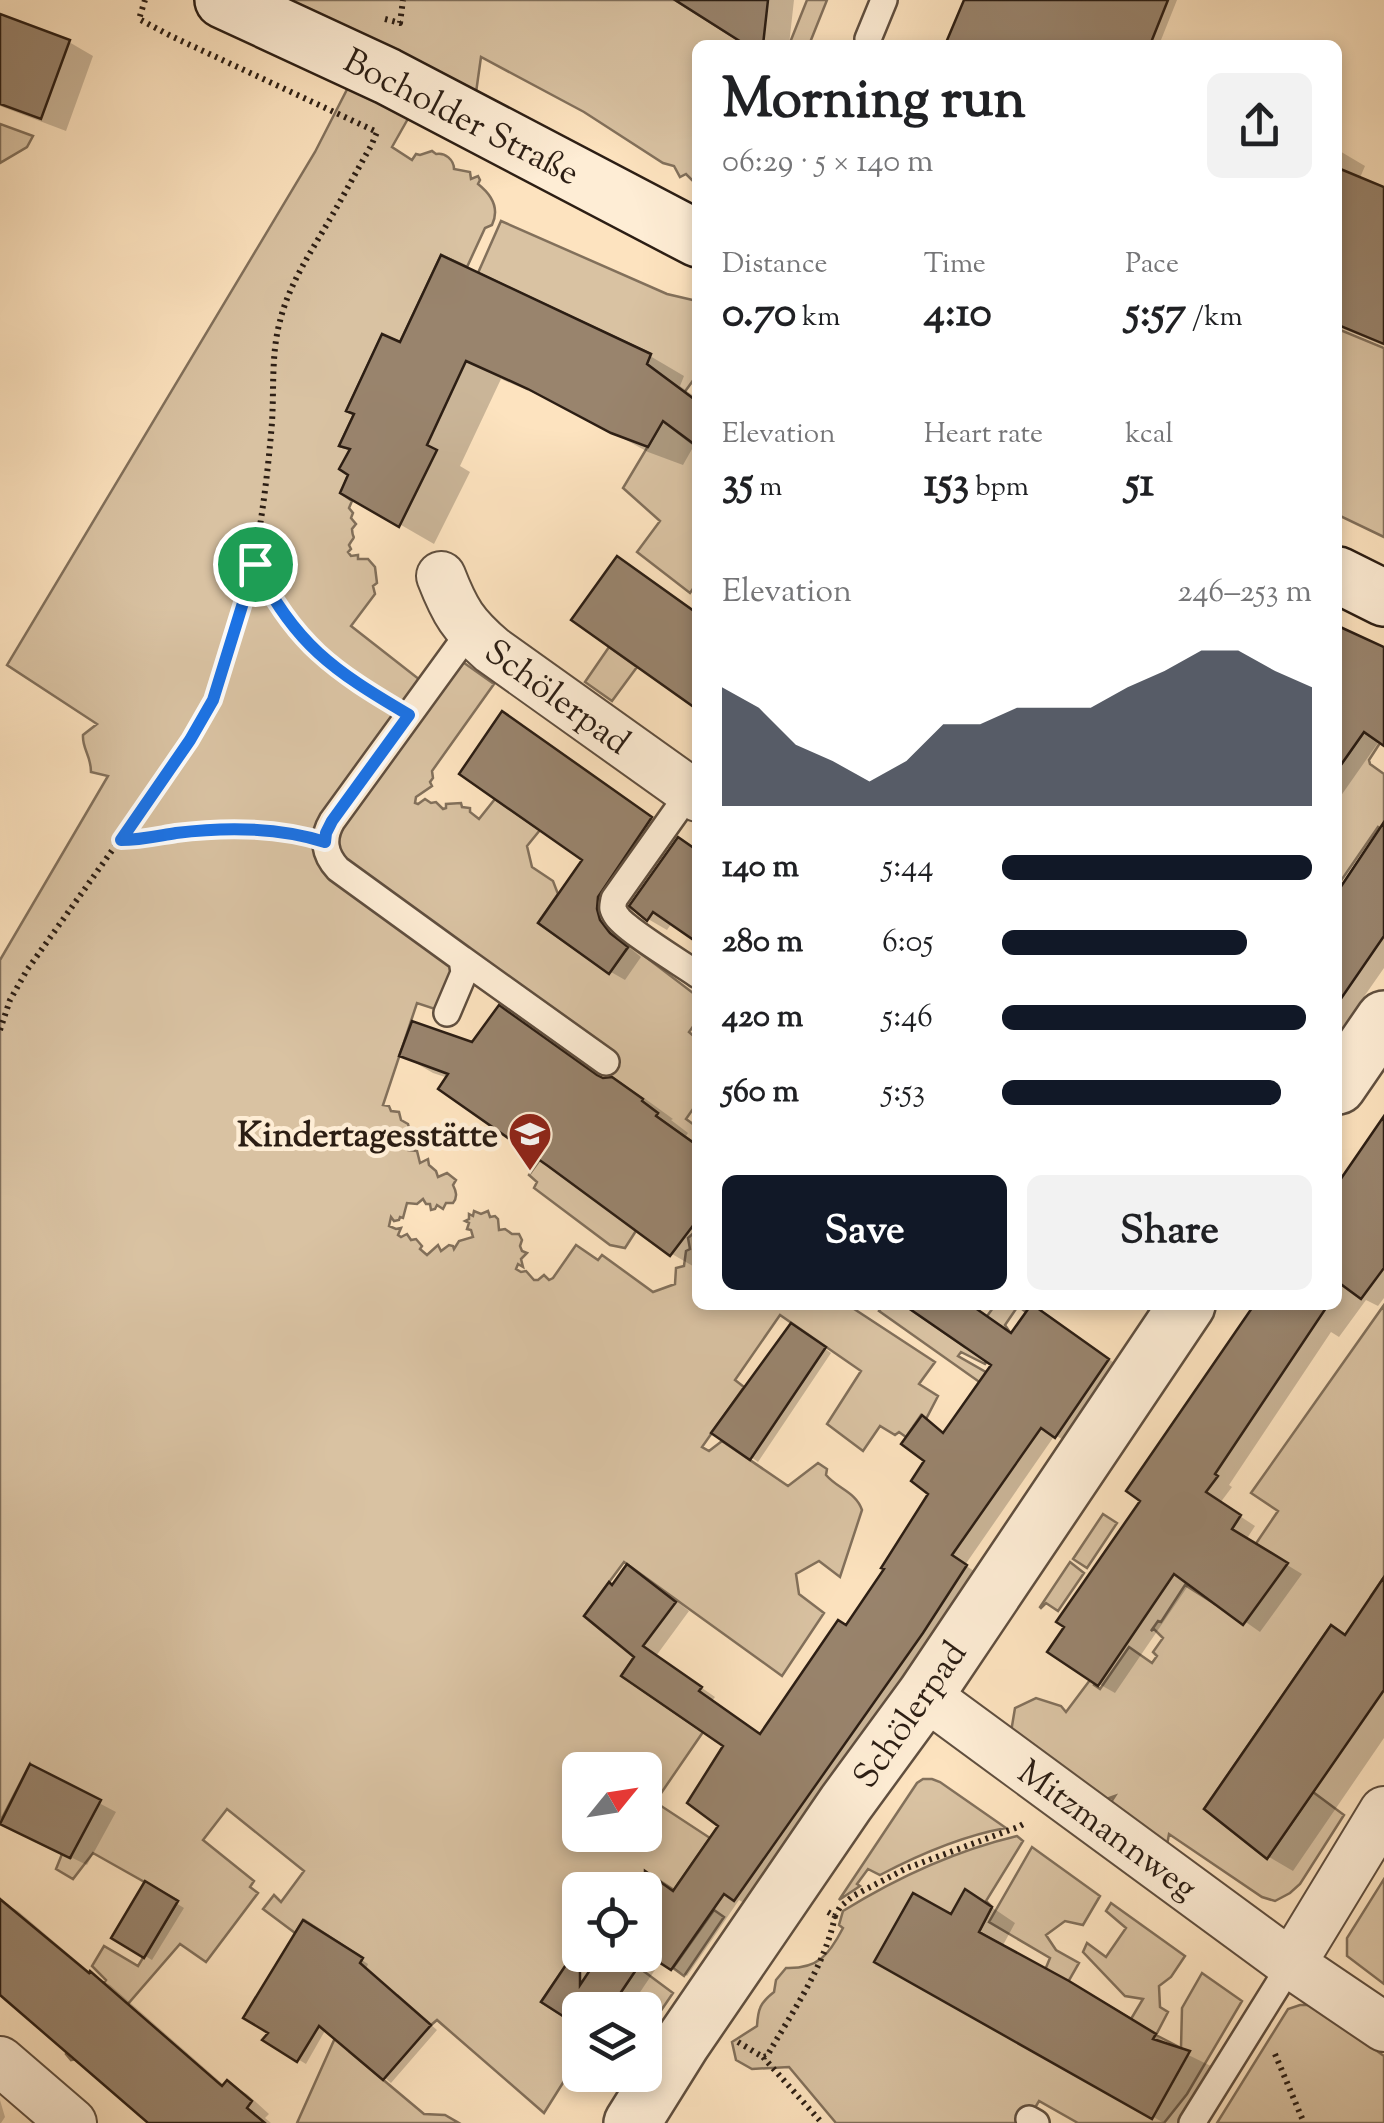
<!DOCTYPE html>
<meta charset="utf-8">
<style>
body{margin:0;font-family:"Sorts Mill Goudy",serif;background:#f2f2f2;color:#202124;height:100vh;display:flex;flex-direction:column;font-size:38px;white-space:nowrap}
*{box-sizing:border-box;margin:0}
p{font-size:32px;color:#757577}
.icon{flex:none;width:55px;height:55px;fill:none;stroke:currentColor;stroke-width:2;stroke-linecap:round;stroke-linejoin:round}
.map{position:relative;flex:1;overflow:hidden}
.sheet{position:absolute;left:692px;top:40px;width:650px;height:1270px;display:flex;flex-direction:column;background:#fff;border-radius:15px;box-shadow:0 5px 15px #0003}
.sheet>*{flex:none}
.needle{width:65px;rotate:60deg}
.fabs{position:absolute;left:562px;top:1752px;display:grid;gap:20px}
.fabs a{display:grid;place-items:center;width:100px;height:100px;border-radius:15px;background:#fff;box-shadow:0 5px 15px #0003;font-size:50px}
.pin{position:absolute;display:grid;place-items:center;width:85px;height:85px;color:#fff;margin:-42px;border:5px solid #fff;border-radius:50%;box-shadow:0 2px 10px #0007}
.round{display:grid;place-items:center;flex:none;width:105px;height:105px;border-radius:15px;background:#f2f2f2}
.headline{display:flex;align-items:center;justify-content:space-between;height:170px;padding:0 30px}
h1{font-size:55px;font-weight:700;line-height:75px}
.figures{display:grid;grid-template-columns:repeat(3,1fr);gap:15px;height:170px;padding:10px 30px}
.figures div{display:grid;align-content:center}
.figures b{font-size:42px;font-weight:700}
.figures small{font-size:28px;font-weight:400}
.figures p{font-size:28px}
.chart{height:280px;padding:20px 30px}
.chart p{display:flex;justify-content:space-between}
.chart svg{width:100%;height:180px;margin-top:10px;fill:#111827;opacity:.7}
.action{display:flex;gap:20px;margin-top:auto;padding:20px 30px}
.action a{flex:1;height:115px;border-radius:15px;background:#111827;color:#fff;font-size:40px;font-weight:700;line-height:115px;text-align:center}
.action a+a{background:#f2f2f2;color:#202124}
ul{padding:0 30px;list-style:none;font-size:32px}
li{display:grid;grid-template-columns:160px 120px 1fr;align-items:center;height:75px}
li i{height:25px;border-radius:12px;background:#111827}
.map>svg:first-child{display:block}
</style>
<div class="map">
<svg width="1384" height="2123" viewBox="0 0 1384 2123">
<rect width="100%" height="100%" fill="#fde3bf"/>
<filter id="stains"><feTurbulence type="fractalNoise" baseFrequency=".002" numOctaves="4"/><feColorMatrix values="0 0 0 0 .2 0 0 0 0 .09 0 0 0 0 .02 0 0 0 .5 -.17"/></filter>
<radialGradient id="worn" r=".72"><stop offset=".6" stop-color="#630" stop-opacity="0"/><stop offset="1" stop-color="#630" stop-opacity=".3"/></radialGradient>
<path fill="#d9c2a2" stroke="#82705b" stroke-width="2.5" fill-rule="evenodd" d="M284,0H675L746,45H698L696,184L686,174L680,177L674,166L663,163L584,112L481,57L472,121L422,94L392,147L412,160L416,154L420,155L432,151L436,154C445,152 454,160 454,169L470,172L471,179L478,176L480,180L478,184C492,195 500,208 492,225L485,228L467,267L441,255L400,342L382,335L346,411L354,414L339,446L350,449L348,475L341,493L352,501L349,508L353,513L351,518L356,524L352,529C353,543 357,532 349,545L351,549L348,552L351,556L358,555V559H368L375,567L377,583L373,586L375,594L351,626L429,687L326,849L462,959L447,1013L417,1003L383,1105L389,1106L391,1111L399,1112L401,1120L408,1124L409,1128C405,1133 404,1146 408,1150L417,1151L420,1163L428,1159L429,1165L436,1171L438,1177L447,1173L456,1180L453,1185C456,1191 458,1197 453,1203H446L443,1209L437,1205L435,1209L431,1210L430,1204H426L423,1199L417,1204L407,1203L403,1218L400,1217L399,1220L394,1221L391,1217L389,1226L396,1229L401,1228L398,1235L401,1237L407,1234L411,1240L416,1239L422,1246L420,1249L427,1255L438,1245L441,1251L449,1245L453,1246L454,1249L459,1241L473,1237L471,1230L467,1229L469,1223L465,1221L469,1219V1214L473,1216L474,1211L481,1214L488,1211L490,1217L495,1216L498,1219L499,1230L505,1229L512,1234H519L522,1240L520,1246L522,1251L527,1253L521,1259L523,1267L518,1264L516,1269L521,1272L526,1271L534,1280H538L544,1275L549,1280L553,1278L576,1245L598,1260L602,1255L653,1292L675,1284L676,1268L684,1266L686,1251L690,1249L688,1238L697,1230L698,1305H848L935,1362L919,1384L938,1396L926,1419L921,1415L906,1437L899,1432L895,1435L880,1426L863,1451L827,1424L861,1371L780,1315L735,1380L744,1387L702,1447L709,1451L722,1441L788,1486L818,1463L827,1469L826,1475C838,1489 856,1492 862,1510L840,1577L819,1561L796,1574L799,1594L824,1613L782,1676L624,1562L584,1616L607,1635L642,1645L622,1676L703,1732L655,1802L710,1838L674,1890L654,1877L645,1890H580V1944L541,2002L580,2027V2064L576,2062L544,2113L437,2020L431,2025L398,1996L350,2052L424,2114L445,2115L459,2123H297L352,2000L343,1989L362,1958L304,1920L295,1933L263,1909L274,1895L281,1902L304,1871L227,1809L203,1840L254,1881L250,1887L258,1893L206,1962L180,1944L88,2050L80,2058L71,2060L66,2054L90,2026L78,2016L106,1980L92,1966L104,1946L138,1966L178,1901L93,1853L73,1879L56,1869L62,1854L70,1857L30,1764L0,1822V960L108,776L91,772C91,755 82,749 83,735L97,724L7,665L315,152L360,64ZM580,1770H645V1835H580Z
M807,0H827L809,45H789Z
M0,124L33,136L27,147L0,163Z
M501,221L667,294L697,301V375L665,419L628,403L651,354L478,273Z
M1338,329L1384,348V537L1338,515Z
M663,421L697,447V583L690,593L637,552L660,521L623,488Z
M609,647L637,667L612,701L585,682Z
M460,660L494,684L432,771L433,778L430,782L432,786L416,797L415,803L418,804L425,799L431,803L436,802L443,809L446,808V804L461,803L462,807L470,808V812L479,819L495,799L540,830L527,846L532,867L553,881L558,894L538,923L609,973L630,945L697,996V1021L689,1032L697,1039V1107L695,1106L686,1119L697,1127V1146L656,1116L658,1113L642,1101V1099L606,1073L340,856L336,846L339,831Z
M1364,732L1380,743L1369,760L1370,764L1384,774V831L1378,827L1338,885V769Z
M544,1154L641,1223L625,1248L610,1245L534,1188L537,1182L529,1175Z
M884,1305H904L965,1347L995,1305H1031L1026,1312L1018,1306L1005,1325L1009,1331L985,1364L961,1352L958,1356L991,1375L985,1386L879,1311Z
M1384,1305V1577L1371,1596L1355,1642L1331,1625L1204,1809L1267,1859L1313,1792L1344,1815L1300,1884L1290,1893L1275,1901L1262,1897L1169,1834L1165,1856L1102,1816L1115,1796L1098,1802L1009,1744L1015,1708L1036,1698L1061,1706L1066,1712L1102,1664L1105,1668L1094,1685L1100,1689L1129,1647L1152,1663L1157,1656L1153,1652L1163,1638L1154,1629L1151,1631L1158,1621L1161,1622L1185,1585L1215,1604L1278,1511L1251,1493Z
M1103,1514L1117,1523L1087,1568L1073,1559Z
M1070,1562L1084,1573L1058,1611L1046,1603L1041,1608L1040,1607Z
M923,1779H932L940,1782L1006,1828C961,1836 920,1854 880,1875L868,1869L857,1884L860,1886L839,1900L917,1783Z
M1017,1836L1023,1841L986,1901L992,1907L979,1932L1045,1970L1050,1958L989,1922L1032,1847L1100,1896L1083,1925L1065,1921L1046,1935L1056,1950L1079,1963L1068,1982L1131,2019L1143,1999L1125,1996L1083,1952L1087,1943L1106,1957L1126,1928L1106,1911L1111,1903L1185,1956L1171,1977L1159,1986L1160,2007L1168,2012L1156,2035L1181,2048L1182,2008L1202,1973L1242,2001L1187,2094L1164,2123H1078L1039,2101L1026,2123H836L789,2067L752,2069L736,2060L732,2042L757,2026C758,2009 760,2003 774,1992L776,1980L786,1968C818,1969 829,1955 843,1928L839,1925L843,1911C898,1877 954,1851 1017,1836Z
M1384,1879V1984L1347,1956V1938Z
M714,1910L724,1917L684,1976L673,1968Z
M638,1967L673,1993L645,2034V2010H609Z
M1300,2005H1313L1384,2056V2123H1217L1288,2009Z"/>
<path fill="#0003" d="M679,0H794L789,45H751Z
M967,0H1177L1159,45H948Z
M0,17L69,42L93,56L66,131L0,106Z
M1338,150L1365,166L1359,180L1384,190V346L1338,327Z
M443,258L650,356L684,376L680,386L698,399V443L696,442L683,465L648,452L566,407L501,379L460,466L470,472L434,544L344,492L352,474V451L342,445L401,345Z
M1338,628L1384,650V743L1380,740L1338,800Z
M517,723L665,828L612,905L615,931L625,944L641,957L625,980L611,972L585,860Z
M1379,834L1384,837V968L1338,1034V893Z
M679,840L698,851V941L672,923L667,930L648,919Z
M499,1009L530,1026L606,1080H612L644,1098L673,1119L671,1120L688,1133L686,1136L698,1144V1269L672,1254L448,1078L433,1073L402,1055L473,1045Z
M1384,1121V1298L1378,1306L1366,1300L1339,1337L1331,1332L1229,1485L1232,1487L1220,1503L1255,1526L1246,1540L1302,1574L1260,1632L1190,1583L1115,1693L1099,1684L1143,1500L1257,1305H1338V1188Z
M909,1305H969L1011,1334L1032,1308L1122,1368L1070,1444L1055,1435L965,1565L980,1575L936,1641L749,1906L739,1900L687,1976L661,1961L628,2010H580V2024L545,2001L580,1948V1955H645V1894L654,1880L675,1893L721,1826L691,1803L726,1746L625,1675L638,1656L587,1616L609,1585L614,1588L628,1567L642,1575L689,1611L656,1656L715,1697L712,1701L761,1736L839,1624L847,1628L887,1569L885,1567L932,1493L915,1481L928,1460L905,1443L922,1418L946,1434L995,1365Z
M799,1330L831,1353L758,1462L751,1457Z
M1384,1581V1738L1293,1871L1269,1857L1207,1809L1347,1637Z
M31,1767L116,1812L87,1865L19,1832Z
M146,1885L184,1908L152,1960L114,1937Z
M0,1901L18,1911L98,1979L110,1985L225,2086L228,2083L247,2094L269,2114L265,2118L271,2123H151L0,1992Z
M990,1906L1015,1923L1002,1947L1094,1998L1178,2050L1213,2067L1182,2123H1164L877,1961L952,1918Z
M304,1923L368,1964L366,1969L437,2030L391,2083L326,2029L306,2064L266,2040L272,2032Z
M0,2100L5,2117L1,2123H0Z"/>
<path fill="#99846d" stroke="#2c1e14" stroke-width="2.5" d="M675,0H768L763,45H746Z
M964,0H1168L1150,45H945Z
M0,14L70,40L41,119L0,104Z
M1338,168L1384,187V344L1338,325Z
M441,255L651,354L647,364L698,402V447L663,421L648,447L611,433L528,389L466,361L427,445L437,450L399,527L340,493L348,475L339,469L350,449L339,446L354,414L346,411L382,334L400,342Z
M617,556L698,614V710L571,620Z
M1338,626L1384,647V746L1364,732L1338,769Z
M502,711L652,817L598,897L597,909L600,920L610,933L628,947L609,974L538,923L582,860L459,774Z
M1384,822V936L1338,1003V891Z
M678,837L698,851V943L653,912L647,921L629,906Z
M499,1005L597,1075L603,1078L612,1077L643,1099L642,1101L658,1113L656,1116L698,1146V1219L670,1256L548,1166L438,1089L448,1074L399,1056L412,1021L472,1042Z
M1384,1116V1268L1361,1299L1338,1282V1183Z
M904,1305H971L1011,1333L1031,1305H1033L1109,1359L1055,1438L1041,1428L952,1555L967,1565L923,1633L734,1901L724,1894L671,1970L645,1953V1871L673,1891L718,1826L687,1803L723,1746L621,1676L634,1657L584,1616L609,1582L612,1585L627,1564L676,1602L643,1646L702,1687L699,1691L760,1734L838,1620L846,1625L884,1569L881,1568L928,1494L911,1481L924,1461L901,1444L922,1415L943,1433L991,1365Z
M1254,1305H1328L1215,1474L1218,1476L1206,1492L1241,1515L1232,1529L1288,1563L1243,1625L1174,1574L1098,1686L1047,1652L1064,1627L1056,1622L1140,1501L1126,1491Z
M791,1323L826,1347L750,1460L711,1433Z
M1384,1577V1690L1267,1859L1204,1809L1331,1625L1345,1635Z
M30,1764L101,1800L70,1858L0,1824Z
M145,1881L178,1901L144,1958L111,1938Z
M965,1889L992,1907L979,1932L1069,1981L1156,2034L1153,2039L1190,2051L1152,2119L874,1962L913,1893L951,1914Z
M0,1899L89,1973L90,1971L222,2086L227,2080L252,2101L247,2108L265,2123H148L0,1995Z
M303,1920L363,1958L360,1963L431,2025L383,2080L319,2026L297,2062L262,2040L268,2033L243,2018Z
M580,1944V1985L600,1955H646L609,2010H580V2027L541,2002Z"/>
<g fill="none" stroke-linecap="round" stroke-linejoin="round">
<defs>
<path id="service" d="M868,39L884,0
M690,792L614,899C613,907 611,907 616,915C624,929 681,963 698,975
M462,959L606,1062
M447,1013L464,973L462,959L338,869C324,854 322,838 332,821L470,631
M1029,2119L1036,2123
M1192,2123L1291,1964"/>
<path id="minor" d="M441,576C455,612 463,625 492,650L698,797
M925,1695L1291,1964L1384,2027
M1291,1964L1384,1811
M0,2061L72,2123"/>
<path id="tertiary" d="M1338,1086L1384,1019
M632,2123L682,2043L846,1803L925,1695L1187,1305"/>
<path id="secondary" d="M223,0L387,76L698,239
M1338,575L1384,598"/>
</defs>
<use href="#service" stroke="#604f3f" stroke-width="30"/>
<use href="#minor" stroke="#604f3f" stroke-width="52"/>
<use href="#tertiary" stroke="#604f3f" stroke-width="60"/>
<use href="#secondary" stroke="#2c1e14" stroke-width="60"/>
<path stroke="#2c1e14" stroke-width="6" stroke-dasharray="2.5 5" stroke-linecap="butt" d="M385,19L400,23L403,0
M256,565C287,628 322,664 382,699
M121,840L209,831H279L295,833
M0,1030L10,1000L27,970L190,741C243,652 262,536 271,434C275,396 270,358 280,321C289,284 311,252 330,219C344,195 357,170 371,146L377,132L171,36L139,19L145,0
M828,1912L835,1916L840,1907L853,1896L907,1868L1018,1827L1025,1823
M738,2042L763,2057L767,2056C792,2012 825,1966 835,1916
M1275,2054L1304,2123
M763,2057L822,2123"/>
<use href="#service" stroke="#feedd5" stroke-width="25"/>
<use href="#minor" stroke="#feedd5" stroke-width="48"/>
<use href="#tertiary" stroke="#feedd5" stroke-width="55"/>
<use href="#secondary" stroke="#feedd5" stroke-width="55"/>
</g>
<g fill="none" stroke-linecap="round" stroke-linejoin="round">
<defs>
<path id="route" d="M255,564C294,644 334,671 409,715L332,821L326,833L325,842C278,827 225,827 176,833C157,836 140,840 121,840L190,740L213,700Z"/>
</defs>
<use href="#route" stroke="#fff" stroke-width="20"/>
<use href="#route" stroke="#1a73e8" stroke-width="12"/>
</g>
<defs>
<symbol id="school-pin" viewBox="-11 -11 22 30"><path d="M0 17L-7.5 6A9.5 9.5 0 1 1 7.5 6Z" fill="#8f2418" stroke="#feedd5"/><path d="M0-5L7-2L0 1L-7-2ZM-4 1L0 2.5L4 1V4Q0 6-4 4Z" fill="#fff"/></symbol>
</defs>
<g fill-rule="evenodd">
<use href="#school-pin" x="505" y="1109" width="50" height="68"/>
</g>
<g text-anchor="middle" stroke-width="9" stroke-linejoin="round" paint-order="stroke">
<g font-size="35" fill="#2c1e14" stroke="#feedd5">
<text transform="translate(462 116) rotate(27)" y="12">Bocholder Straße</text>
<text transform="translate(558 696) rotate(36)" y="12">Schölerpad</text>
<text transform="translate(909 1714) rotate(-55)" y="12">Schölerpad</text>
<text transform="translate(1108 1829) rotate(36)" y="12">Mitzmannweg</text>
</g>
<g font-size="35" font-weight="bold" fill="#2c1e14" stroke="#feedd5" text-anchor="end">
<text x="498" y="1146">Kindertagesstätte</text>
</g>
</g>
<rect width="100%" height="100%" filter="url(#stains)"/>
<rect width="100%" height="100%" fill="url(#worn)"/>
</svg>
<div class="fabs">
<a><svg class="needle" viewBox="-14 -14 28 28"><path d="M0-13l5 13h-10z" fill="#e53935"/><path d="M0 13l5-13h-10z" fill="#757577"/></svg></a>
<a><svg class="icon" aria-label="locate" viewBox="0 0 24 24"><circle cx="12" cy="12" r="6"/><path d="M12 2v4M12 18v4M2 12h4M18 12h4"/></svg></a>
<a><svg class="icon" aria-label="layers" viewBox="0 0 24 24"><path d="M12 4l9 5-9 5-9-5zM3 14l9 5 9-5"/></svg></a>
</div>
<div class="pin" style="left:255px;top:564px;background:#1e9e55"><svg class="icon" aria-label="arrive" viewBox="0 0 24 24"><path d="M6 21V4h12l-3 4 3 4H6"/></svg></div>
<section class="sheet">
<div class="headline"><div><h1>Morning run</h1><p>06:29 · 5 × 140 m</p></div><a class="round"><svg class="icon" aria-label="share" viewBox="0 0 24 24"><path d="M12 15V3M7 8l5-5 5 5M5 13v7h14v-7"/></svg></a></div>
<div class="figures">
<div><p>Distance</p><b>0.70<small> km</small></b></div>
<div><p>Time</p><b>4:10</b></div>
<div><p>Pace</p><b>5:57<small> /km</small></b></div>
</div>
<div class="figures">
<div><p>Elevation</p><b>35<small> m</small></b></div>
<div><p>Heart rate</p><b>153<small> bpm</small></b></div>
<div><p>kcal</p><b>51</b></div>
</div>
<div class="chart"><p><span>Elevation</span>246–253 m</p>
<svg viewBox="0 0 160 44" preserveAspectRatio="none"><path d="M0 44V15L10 20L20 29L30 33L40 38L50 33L60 24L70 24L80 20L90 20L100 20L110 15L120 11L130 6L140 6L150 11L160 15V44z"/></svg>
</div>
<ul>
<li><b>140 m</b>5:44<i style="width:100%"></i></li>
<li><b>280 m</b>6:05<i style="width:79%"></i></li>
<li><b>420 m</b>5:46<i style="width:98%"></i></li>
<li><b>560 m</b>5:53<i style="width:90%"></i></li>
</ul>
<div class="action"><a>Save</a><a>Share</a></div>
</section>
</div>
